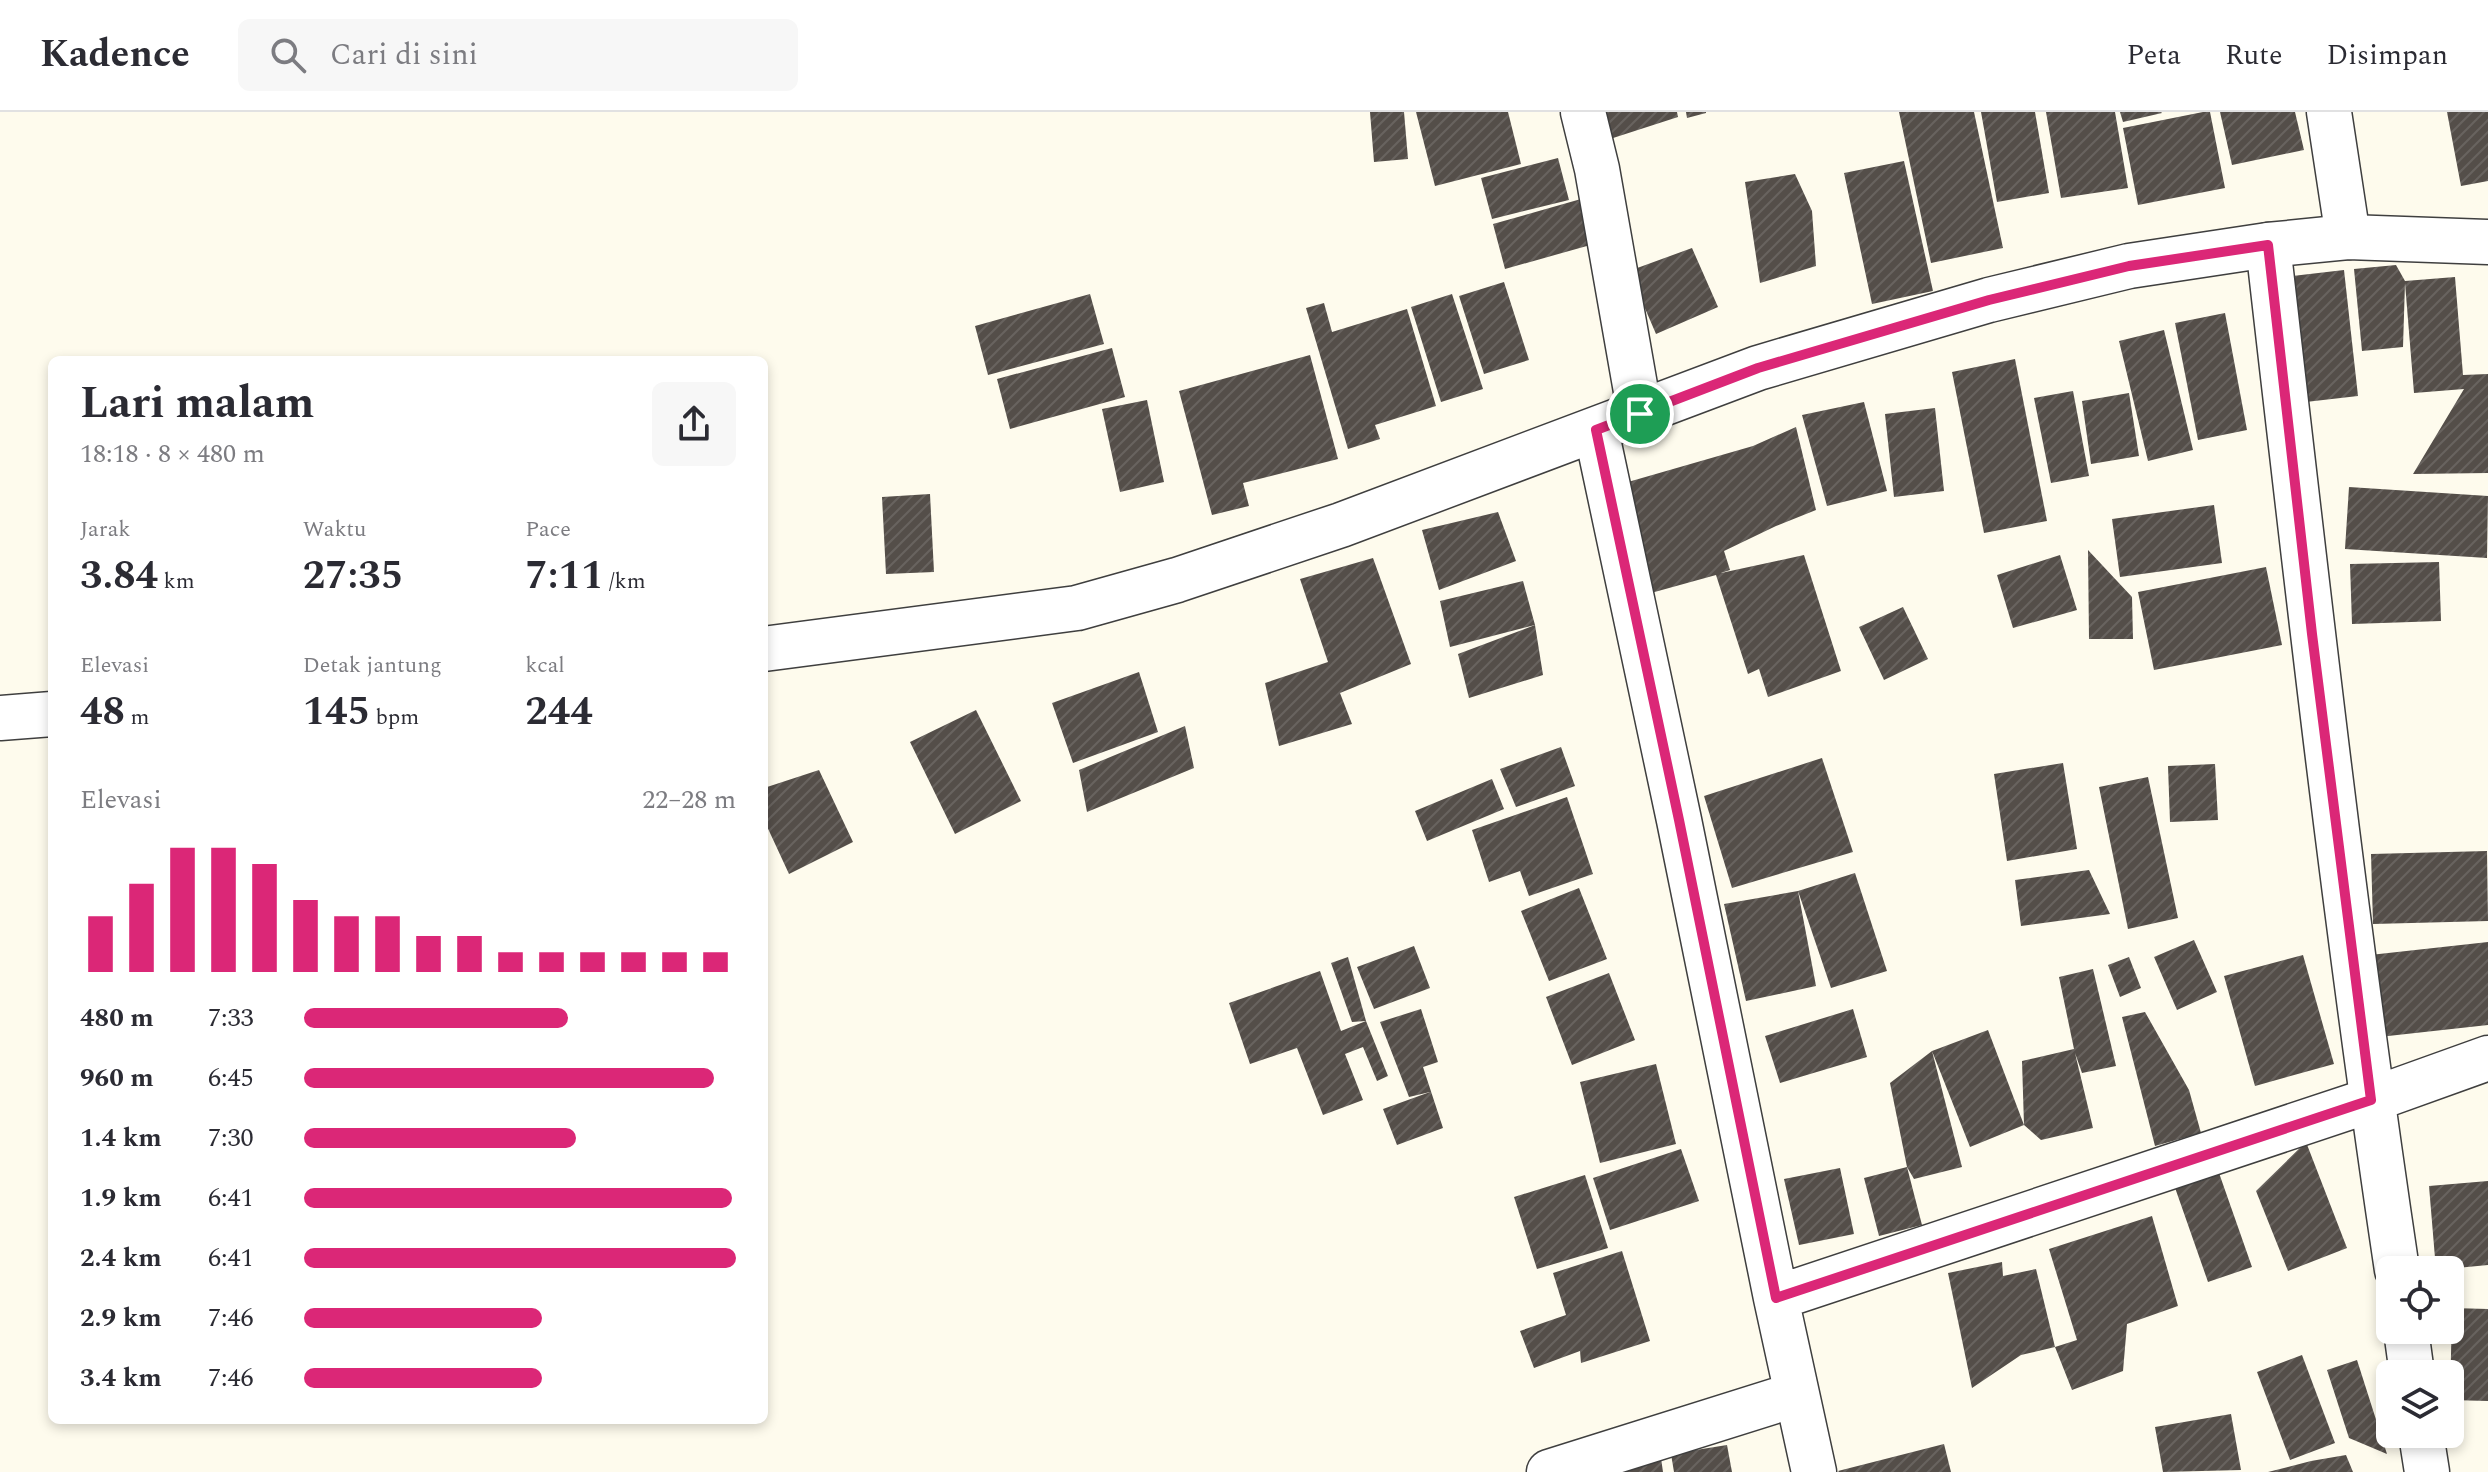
<!DOCTYPE html>
<html lang="id">
<meta charset="utf-8">
<style>
body{margin:0;font-family:Spectral,serif;background:#f7f7f7;color:#2b2b33;height:100vh;display:flex;flex-direction:column;font-size:30px;white-space:nowrap}
*{box-sizing:border-box;margin:0}
p{font-size:26px;color:#7c7c81}
.icon{flex:none;width:44px;height:44px;fill:none;stroke:currentColor;stroke-width:2;stroke-linecap:round;stroke-linejoin:round}
.map{position:relative;flex:1;overflow:hidden}
.side{position:absolute;left:48px;top:244px;width:720px;height:1068px;display:flex;flex-direction:column;background:#fff;border-radius:12px;box-shadow:0 4px 12px #0003}
.side>*{flex:none}
.tools{position:absolute;left:2376px;top:1144px;display:grid;gap:16px}
.tools a{display:grid;place-items:center;width:88px;height:88px;border-radius:12px;background:#fff;box-shadow:0 4px 12px #0003;font-size:40px}
.pin{position:absolute;display:grid;place-items:center;width:68px;height:68px;color:#fff;margin:-34px;border:4px solid #fff;border-radius:50%;box-shadow:0 2px 8px #0007}
.round{display:grid;place-items:center;flex:none;width:84px;height:84px;border-radius:12px;background:#f7f7f7}
.headline{display:flex;align-items:center;justify-content:space-between;height:136px;padding:0 32px}
h1{font-size:44px;font-weight:700;line-height:60px}
.figures{display:grid;grid-template-columns:repeat(3,1fr);gap:12px;height:136px;padding:8px 32px}
.figures div{display:grid;align-content:center}
.figures b{font-size:40px;font-weight:700}
.figures small{font-size:22px;font-weight:400}
.figures p{font-size:22px}
.chart{height:224px;padding:16px 32px}
.chart p{display:flex;justify-content:space-between}
.chart svg{width:100%;height:144px;margin-top:8px;stroke:#db2777;stroke-width:6}
ul{padding:0 32px;list-style:none;font-size:26px}
li{display:grid;grid-template-columns:128px 96px 1fr;align-items:center;height:60px}
li i{height:20px;border-radius:10px;background:#db2777}
header{display:flex;align-items:center;gap:48px;box-sizing:border-box;height:112px;padding:0 40px;background:#fff;border-bottom:2px solid #e1e1e2}
header strong{font-size:38px}
nav{display:flex;gap:44px;margin-inline-start:auto;font-size:28px}
.search{width:560px;height:72px;background:#f7f7f7;display:flex;align-items:center;gap:20px;box-sizing:border-box;padding:0 28px;border-radius:12px;color:#7c7c81;font-size:30px}
.map>svg:first-child{display:block}
</style>
<header>
<strong>Kadence</strong>
<div class="search"><svg class="icon" aria-label="search" viewBox="0 0 24 24"><circle cx="10" cy="10" r="6"/><path d="M15 15l6 6"/></svg>Cari di sini</div>
<nav><a>Peta</a><a>Rute</a><a>Disimpan</a></nav>
</header>
<div class="map">
<svg width="2488" height="1360" viewBox="0 0 2488 1360">
<defs>
<pattern id="building-hatch" width="6" height="6" patternUnits="userSpaceOnUse" patternTransform="scale(2)"><rect width="6" height="6" fill="#544e49"/><path d="M-1 1l2-2M0 6l6-6M5 7l2-2" fill="none" stroke="#68635f"/></pattern>
</defs>
<rect width="100%" height="100%" fill="#fefbed"/>
<path fill="url(#building-hatch)" d="M1370,0H1404L1408,47L1374,50Z
M1416,0H1508L1521,52L1435,74Z
M1602,0H1677L1678,5L1610,27Z
M1686,0H1706V1L1687,6Z
M1899,0H1974L2003,136L1931,151Z
M1981,0H2035L2049,81L1997,90Z
M2046,0H2115L2128,76L2061,86Z
M2120,0H2161L2162,1L2123,10Z
M2203,0H2210L2225,76L2138,93L2123,16Z
M2220,0H2295L2304,38L2232,53Z
M2447,0H2488V69L2461,74Z
M1558,46L1569,88L1492,107L1481,66Z
M1904,49L1933,179L1872,192L1844,61Z
M1795,62L1812,99L1816,154L1760,171L1745,70Z
M1581,87L1594,132L1505,157L1493,112Z
M1692,136L1718,195L1656,222L1629,159Z
M2396,153L2405,169L2455,165L2463,263L2488,262V361L2413,362L2464,277L2414,281L2405,171L2403,235L2362,239L2354,157Z
M2344,158L2358,284L2297,291L2283,165Z
M1504,170L1529,248L1484,262L1459,184Z
M1090,182L1104,232L988,263L975,214Z
M1452,182L1483,277L1441,290L1411,195Z
M1324,191L1332,220L1407,197L1436,294L1375,313L1380,327L1348,337L1306,196Z
M2225,201L2247,318L2198,328L2175,211Z
M2164,218L2193,338L2148,349L2119,229Z
M1112,236L1125,285L1010,317L997,267Z
M1310,243L1338,347L1243,371L1249,394L1212,403L1179,279Z
M2015,247L2047,409L1984,421L1952,260Z
M2073,279L2089,364L2051,371L2034,286Z
M2129,281L2139,344L2091,352L2082,289Z
M1147,288L1164,370L1120,380L1102,297Z
M1864,290L1887,379L1827,394L1802,303Z
M1935,296L1944,379L1894,385L1885,302Z
M1796,315L1816,398L1776,414L1724,439L1730,458L1721,461L1804,443L1841,559L1768,585L1759,557L1748,562L1716,463L1651,481L1628,370L1753,334Z
M2349,375L2488,384L2487,446L2345,437Z
M930,382L934,460L886,462L882,385Z
M2214,393L2222,451L2120,465L2112,407Z
M1498,400L1516,449L1439,478L1422,418Z
M2088,438L2132,485L2133,527H2089Z
M2060,443L2077,498L2013,516L1997,463Z
M1373,446L1411,552L1340,581L1352,612L1279,634L1265,571L1328,550L1300,467Z
M2439,450L2441,509L2352,512L2350,452Z
M2266,455L2282,533L2154,558L2138,480Z
M1523,469L1535,513L1450,535L1440,489Z
M1903,495L1928,547L1884,568L1859,515Z
M1535,513L1543,563L1469,586L1458,542Z
M1139,560L1158,620L1073,651L1052,591Z
M976,598L1021,689L955,722L910,630Z
M1185,614L1194,656L1087,700L1079,658Z
M1561,635L1575,674L1516,695L1500,657Z
M1822,646L1853,740L1732,776L1704,684Z
M2063,651L2077,737L2007,749L1994,662Z
M2215,652L2218,708L2170,710L2168,654Z
M819,658L853,730L789,762L764,708V676Z
M2148,665L2178,806L2128,817L2099,675Z
M1492,667L1504,697L1427,729L1415,699Z
M1567,685L1593,762L1529,784L1520,759L1489,770L1472,718Z
M2487,739L2488,809L2373,812L2371,742Z
M2089,758L2110,802L2021,814L2015,768Z
M1855,761L1887,859L1831,876L1798,779L1816,874L1746,889L1724,792L1798,779Z
M1579,776L1607,847L1549,869L1521,799Z
M2194,828L2217,880L2177,898L2154,845Z
M2488,830V913L2379,925L2370,843Z
M1414,834L1430,876L1374,897L1357,855Z
M2303,843L2334,952L2255,974L2224,864Z
M1348,845L1366,909L1388,964L1377,969L1363,935L1345,942L1363,988L1323,1003L1297,936L1250,952L1229,891L1320,859L1341,919L1366,909L1352,910L1331,851Z
M2129,845L2141,876L2120,885L2108,853Z
M2093,857L2116,954L2082,961L2075,941L2093,1016L2041,1028L2024,1013L1970,1035L1932,939L1988,918L2024,1013L2022,949L2074,937L2059,865Z
M1609,861L1635,928L1572,953L1546,885Z
M1421,897L1438,950L1423,955L1443,1016L1397,1033L1383,997L1430,980L1409,985L1380,910Z
M1853,897L1867,945L1780,971L1765,924Z
M2145,900L2189,978L2201,1021L2155,1034L2122,905Z
M1932,939L1962,1055L1914,1067L1907,1055L1890,971Z
M1656,952L1676,1032L1600,1051L1580,970Z
M2306,1030L2347,1136L2288,1159L2256,1079Z
M1681,1037L1699,1089L1610,1118L1593,1066Z
M2212,1041L2252,1155L2208,1170L2173,1070Z
M1907,1055L1922,1113L1879,1124L1864,1066Z
M1840,1056L1854,1122L1799,1133L1784,1067Z
M1585,1063L1608,1136L1537,1157L1514,1085Z
M2488,1069V1153L2436,1158L2429,1074Z
M2152,1104L2178,1194L2127,1212L2123,1259L2072,1278L2055,1235L2077,1228L2049,1137Z
M1622,1139L1650,1229L1581,1251L1580,1239L1534,1256L1520,1219L1566,1203L1553,1161Z
M2002,1150L2003,1164L2036,1157L2055,1235L2021,1243L1972,1276L1948,1161Z
M2452,1196L2488,1197V1289L2450,1288Z
M2302,1243L2335,1331L2290,1348L2257,1260Z
M2357,1248L2387,1342L2349,1326L2327,1258Z
M2231,1302L2241,1358L2163,1360L2155,1315Z
M1944,1332L1951,1360H1839L1838,1359Z
M1727,1333L1732,1360H1674L1671,1342Z
M2346,1343L2353,1360H2268L2311,1349Z
M1661,1346L1663,1360H1607Z"/>
<g fill="none" stroke-linecap="round" stroke-linejoin="round">
<defs>
<path id="minor" d="M1583,0L1597,57L1640,302
M2329,0L2348,125
M2268,133C2307,475 2346,817 2397,1158
M1596,318L1679,708L1776,1186L1814,1360
M1776,1186L2371,988L2488,946
M2406,1218L2412,1262
M2421,1322L2427,1360
M1549,1360L1797,1282"/>
<path id="tertiary" d="M764,537L1077,496L1177,468L1341,413L1758,256L1989,188L2129,154L2268,133L2348,125L2488,130
M0,606L52,602"/>
</defs>
<use href="#minor" stroke="#3f3f3f" stroke-width="47"/>
<use href="#tertiary" stroke="#3f3f3f" stroke-width="47"/>
<use href="#minor" stroke="#fff" stroke-width="44"/>
<use href="#tertiary" stroke="#fff" stroke-width="44"/>
</g>
<g fill="none" stroke-linecap="round" stroke-linejoin="round">
<defs>
<path id="route" d="M2268,133L2312,522L2371,988L1776,1186L1679,708L1596,318L1758,256L1989,188L2129,154Z"/>
</defs>
<use href="#route" stroke="#fff" stroke-width="16"/>
<use href="#route" stroke="#db2777" stroke-width="10"/>
</g>
</svg>
<div class="tools">
<a><svg class="icon" aria-label="locate" viewBox="0 0 24 24"><circle cx="12" cy="12" r="6"/><path d="M12 2v4M12 18v4M2 12h4M18 12h4"/></svg></a>
<a><svg class="icon" aria-label="layers" viewBox="0 0 24 24"><path d="M12 4l9 5-9 5-9-5zM3 14l9 5 9-5"/></svg></a>
</div>
<div class="pin" style="left:1640px;top:302px;background:#1e9e55"><svg class="icon" aria-label="arrive" viewBox="0 0 24 24"><path d="M6 21V4h12l-3 4 3 4H6"/></svg></div>
<section class="side">
<div class="headline"><div><h1>Lari malam</h1><p>18:18 · 8 × 480 m</p></div><a class="round"><svg class="icon" aria-label="share" viewBox="0 0 24 24"><path d="M12 15V3M7 8l5-5 5 5M5 13v7h14v-7"/></svg></a></div>
<div class="figures">
<div><p>Jarak</p><b>3.84<small> km</small></b></div>
<div><p>Waktu</p><b>27:35</b></div>
<div><p>Pace</p><b>7:11<small> /km</small></b></div>
</div>
<div class="figures">
<div><p>Elevasi</p><b>48<small> m</small></b></div>
<div><p>Detak jantung</p><b>145<small> bpm</small></b></div>
<div><p>kcal</p><b>244</b></div>
</div>
<div class="chart"><p><span>Elevasi</span>22–28 m</p>
<svg viewBox="0 0 160 44" preserveAspectRatio="none"><path d="M5 44V27M15 44V17M25 44V6M35 44V6M45 44V11M55 44V22M65 44V27M75 44V27M85 44V33M95 44V33M105 44V38M115 44V38M125 44V38M135 44V38M145 44V38M155 44V38"/></svg>
</div>
<ul>
<li><b>480 m</b>7:33<i style="width:61%"></i></li>
<li><b>960 m</b>6:45<i style="width:95%"></i></li>
<li><b>1.4 km</b>7:30<i style="width:63%"></i></li>
<li><b>1.9 km</b>6:41<i style="width:99%"></i></li>
<li><b>2.4 km</b>6:41<i style="width:100%"></i></li>
<li><b>2.9 km</b>7:46<i style="width:55%"></i></li>
<li><b>3.4 km</b>7:46<i style="width:55%"></i></li>
</ul>
</section>
</div>
